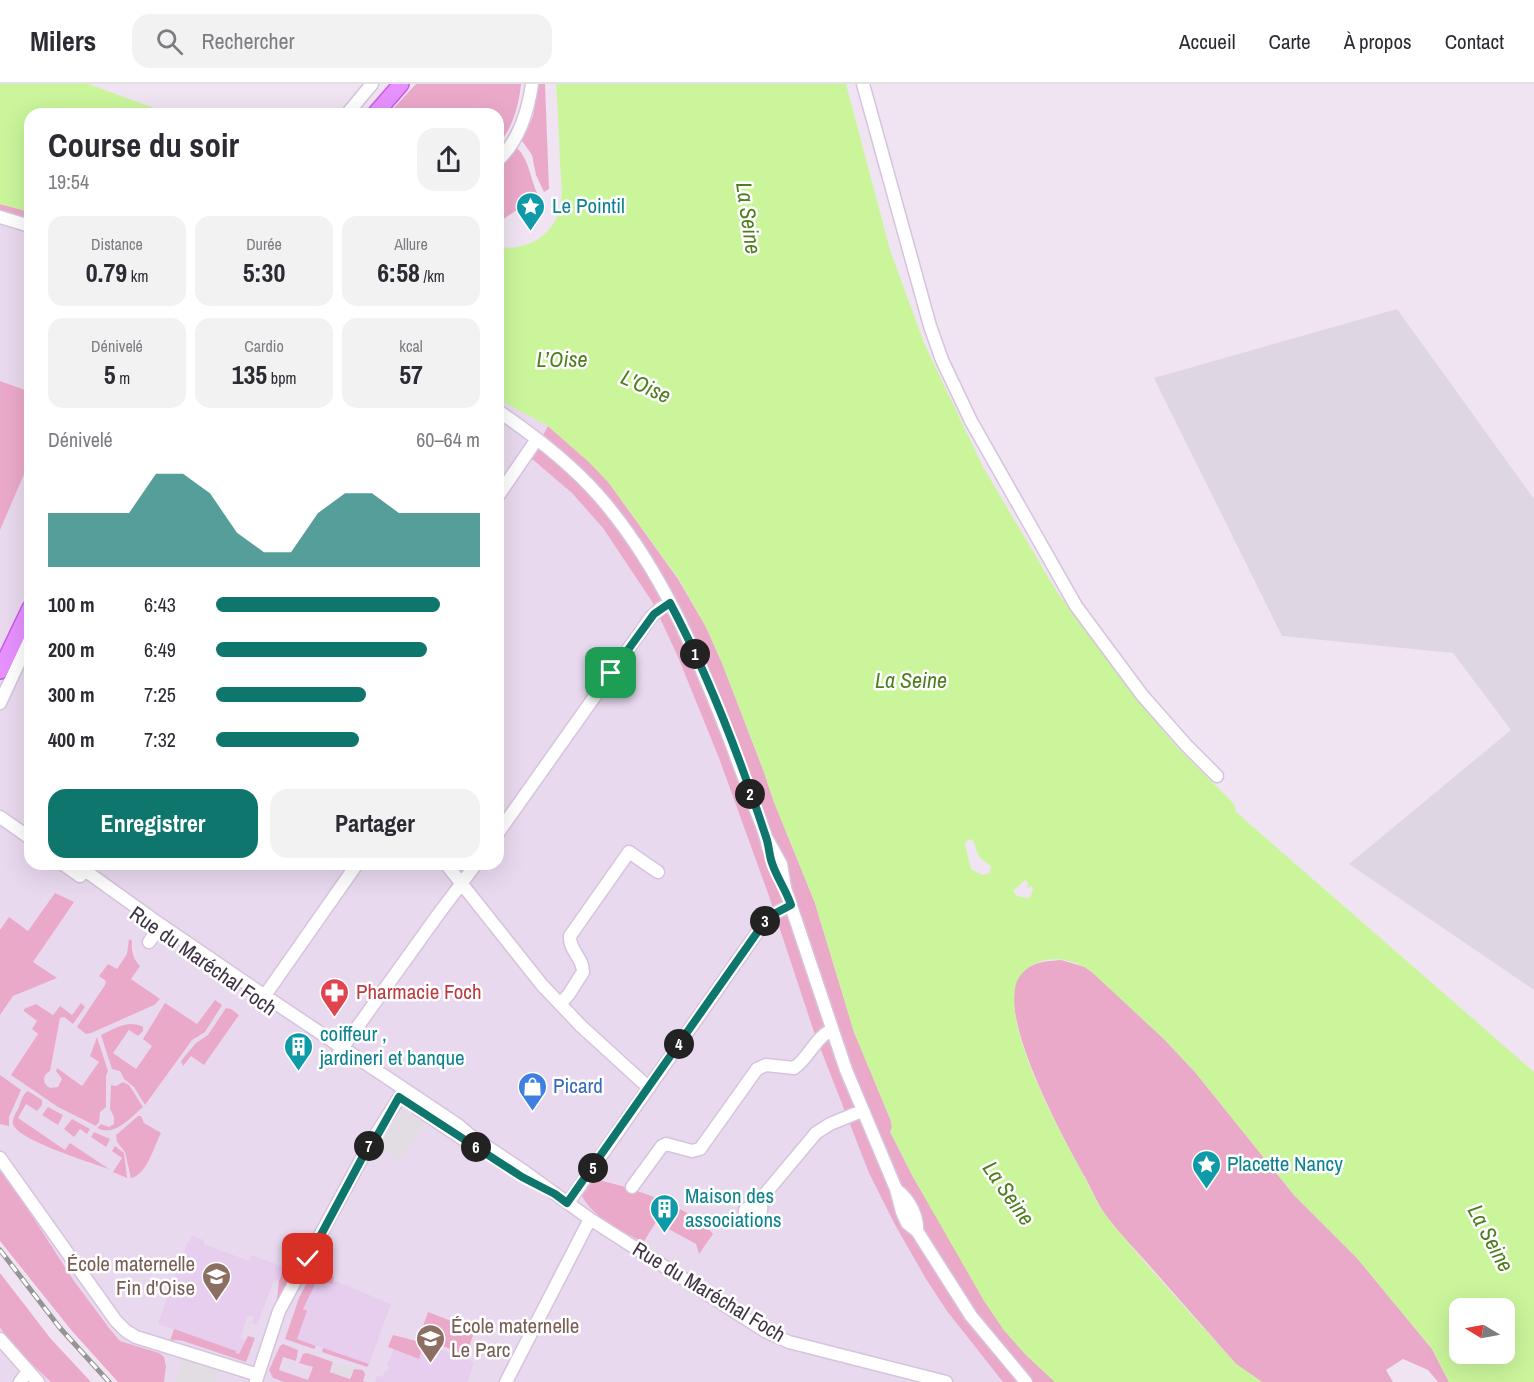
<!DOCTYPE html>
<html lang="fr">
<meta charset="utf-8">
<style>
body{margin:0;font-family:"Archivo Narrow",sans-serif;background:#f2f2f3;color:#2b2b33;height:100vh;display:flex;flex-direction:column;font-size:22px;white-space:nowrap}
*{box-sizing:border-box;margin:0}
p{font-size:20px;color:#7c7c81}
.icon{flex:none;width:33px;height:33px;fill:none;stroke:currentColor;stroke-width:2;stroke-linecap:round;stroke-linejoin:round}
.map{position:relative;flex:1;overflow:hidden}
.side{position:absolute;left:24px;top:24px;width:480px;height:762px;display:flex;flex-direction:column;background:#fff;border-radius:18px;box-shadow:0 6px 24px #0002}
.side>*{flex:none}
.needle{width:39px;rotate:280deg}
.fabs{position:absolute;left:1449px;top:1214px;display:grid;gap:12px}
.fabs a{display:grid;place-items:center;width:66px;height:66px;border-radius:12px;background:#fff;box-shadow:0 6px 24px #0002;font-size:30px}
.pin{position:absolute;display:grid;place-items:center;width:51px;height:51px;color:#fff;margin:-26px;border-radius:12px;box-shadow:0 3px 9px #0006}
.km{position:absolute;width:30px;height:30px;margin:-15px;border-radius:50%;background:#222;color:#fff;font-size:16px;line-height:30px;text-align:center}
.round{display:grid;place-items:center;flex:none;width:63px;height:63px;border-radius:18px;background:#f2f2f3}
.head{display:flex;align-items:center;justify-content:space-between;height:102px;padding:0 24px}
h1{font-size:33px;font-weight:700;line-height:45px}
.figures{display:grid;grid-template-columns:repeat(3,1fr);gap:9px;height:102px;padding:6px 24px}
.figures div{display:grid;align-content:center;border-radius:15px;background:#f2f2f3;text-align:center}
.figures b{font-size:26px;font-weight:700}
.figures small{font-size:16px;font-weight:400}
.figures p{font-size:16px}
.chart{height:168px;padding:12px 24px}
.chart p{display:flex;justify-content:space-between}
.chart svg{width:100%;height:108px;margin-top:6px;fill:#0f766e;opacity:.7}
.primary-button{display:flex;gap:12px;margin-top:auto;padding:12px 24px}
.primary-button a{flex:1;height:69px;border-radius:18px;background:#0f766e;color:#fff;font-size:24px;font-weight:700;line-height:69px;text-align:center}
.primary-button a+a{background:#f2f2f3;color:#2b2b33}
ul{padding:0 24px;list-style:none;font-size:20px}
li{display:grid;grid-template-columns:96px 72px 1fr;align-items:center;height:45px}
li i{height:15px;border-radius:8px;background:#0f766e}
header{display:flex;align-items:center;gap:36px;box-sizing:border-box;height:84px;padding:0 30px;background:#fff;border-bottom:2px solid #e1e1e2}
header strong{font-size:28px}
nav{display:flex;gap:33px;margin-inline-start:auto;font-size:21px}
.search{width:420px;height:54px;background:#f2f2f3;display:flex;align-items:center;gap:15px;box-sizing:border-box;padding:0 21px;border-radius:18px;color:#7c7c81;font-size:22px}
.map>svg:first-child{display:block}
</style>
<header>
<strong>Milers</strong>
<div class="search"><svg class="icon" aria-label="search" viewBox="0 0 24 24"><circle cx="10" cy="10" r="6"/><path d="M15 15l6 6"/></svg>Rechercher</div>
<nav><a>Accueil</a><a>Carte</a><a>À propos</a><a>Contact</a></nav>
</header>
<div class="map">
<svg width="1534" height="1298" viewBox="0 0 1534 1298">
<rect width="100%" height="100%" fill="#f0e4f3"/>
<path fill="#e9d9ef" d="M0,120L30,128V780H498V315L548,342L590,379L854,948L891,1037L1003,1245L1055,1298H164L166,1278L159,1269L120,1257L74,1197L0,1082Z
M0,1244L21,1270L51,1298H0Z"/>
<path fill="#ded6e2" d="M1397,225L1534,415V906L1349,780L1511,646L1453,569L1282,552L1154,294Z"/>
<path fill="#e7cdee" d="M192,1152L204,1156V1160L249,1177L251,1171L284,1183L279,1197L274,1196L257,1241L252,1240L254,1233L248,1231L240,1254L246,1256L240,1270L235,1269L236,1267L158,1240L187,1159H189Z
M319,1196L332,1200L333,1196L391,1220L369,1280L297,1255L307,1228L303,1226L312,1202Z
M424,1259L474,1278L468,1298H375L377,1292L382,1293L385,1287H387L389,1283L387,1281L394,1265L419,1275Z"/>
<path fill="#eba9c9" d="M416,0H521C519,21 513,44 498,60V30H388Z
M539,0H545L549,105L544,108L536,91L532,71L522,57L533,32Z
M517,64C530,77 530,95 538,111L498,139V86Z
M0,120L30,128V136L0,128Z
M0,297L30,308V389L25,388L0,446Z
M548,342L590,379L609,399L678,495L706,543L722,579L764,688L774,718L815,819L854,948L891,1037L892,1044L890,1048L913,1093L1003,1245L1026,1271L1055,1298H1003L947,1227L926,1195L894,1139L869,1089L814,948L769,812L719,674L678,573L653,519L603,444L572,409L531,374Z
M55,809L74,818L33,878L57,894L13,912L0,931V846L9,833L28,847Z
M129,855L132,857C131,867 133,875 140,882L131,895L160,915L154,921L91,949L86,950L77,943L105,901L106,897L99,892L108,880L117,885L127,870Z
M1061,876L1085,883L1093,889L1164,955L1195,988L1294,1111L1357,1174L1432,1265L1449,1298H1438L1428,1286L1403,1275L1386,1286L1393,1298H1262L1236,1280C1207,1247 1178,1214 1149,1181C1135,1165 1120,1150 1107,1133C1098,1121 1092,1106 1085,1093C1066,1060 992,924 1020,891C1031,878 1046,877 1061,876Z
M215,916L222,921L205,948L192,956L145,1021L134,1003L124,995L120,987L112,985L101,951C114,945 129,935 143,943V947L138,952L129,946L113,969L136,985L152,962L143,955L165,919L197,940Z
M81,919L85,923L73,940L64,933L60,934L50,987C42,991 42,1000 50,1004L58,1003L62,995L56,987L57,984L82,1002L99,978L90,972L97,953L108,987L106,992V1023L100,1028L99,1038L96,1042L58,1023L11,991L38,950L32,945L37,937L24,927V925L36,920L53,931L60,922L72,931Z
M226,924L231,925L239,931L204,981L191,972L183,982L181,977L196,959L208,951Z
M0,991L21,1006L9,1033V1042L0,1040Z
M123,998L129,1001L143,1023C130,1034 115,1053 97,1044L101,1040L109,1043L114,1040V1033L110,1025L111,1001L116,1002Z
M28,1007L42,1016V1021L37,1027L26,1020L18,1034L65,1066L70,1059L109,1085C92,1079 17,1056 13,1040C12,1034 16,1029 19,1023C21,1017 22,1011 28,1007Z
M48,1023L63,1031L58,1041L42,1031Z
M138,1032H141L144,1039L161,1049C154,1062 147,1091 131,1094L125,1068L117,1058L116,1051Z
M72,1035L90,1045L87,1050L80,1045L74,1053L64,1045Z
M94,1048L110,1055L106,1063L91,1053Z
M115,1062L124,1069L127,1094L113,1088L122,1074L112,1067Z
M0,1082L74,1197L110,1245L120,1257L159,1269L164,1273L166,1282L164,1298H118L72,1247L0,1157Z
M602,1097C634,1104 693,1124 713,1150L699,1170L696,1160L656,1138L643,1159C622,1146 594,1135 582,1112L592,1098Z
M285,1180L295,1185L277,1216L279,1197Z
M314,1185L334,1193L332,1200L320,1196L318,1198H316L303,1225L307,1227L297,1255L316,1262L314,1265L285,1255L299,1214Z
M0,1189L51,1255L91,1298H51L21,1270L0,1244Z
M428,1228L475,1246L466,1271L419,1253Z
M174,1245L236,1267V1269L239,1270L248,1252L255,1254L246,1278L183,1257L176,1256L170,1257Z
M393,1251L424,1259L419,1275L388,1263Z
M283,1260L298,1266L296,1277L283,1273L279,1286L308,1296L313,1283L299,1279L303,1270L307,1269L333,1278L330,1288L350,1295L354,1285L363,1286L365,1290L363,1297L366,1298H284L273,1294L269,1286L280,1262Z
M323,1264L369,1280L367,1283L322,1268Z"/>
<path fill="#e1dde3" d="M402,1026L425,1039L400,1077L377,1063Z
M183,1273L220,1286L217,1298H176Z
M333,1278L354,1285L350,1295L330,1288Z"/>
<path fill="#caf59b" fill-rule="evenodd" d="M0,0H88L171,30H30V128L0,120Z
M556,0H846L890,166L924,259L983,383L1057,508L1134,612L1177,663L1234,720L1236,728L1534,988V1298H1449L1432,1265L1357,1174L1294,1111L1195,988L1164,955L1093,889C1079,878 1060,872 1042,877C1031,880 1019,889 1016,900C1003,948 1062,1051 1085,1094C1092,1107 1098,1122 1107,1133C1148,1184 1193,1232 1236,1280L1262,1298H1055L1026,1271L1003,1245L984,1217L913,1093L890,1047L892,1044L891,1037L854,948L815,819L774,718L764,688L722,579L706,543L678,494L609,399L590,379L548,342L498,315V163C523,167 549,155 558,130C564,115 561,96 560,79C559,53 558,26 556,0ZM971,755L974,758C978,773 978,773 991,782L990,789L982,791L971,785L965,760L966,757ZM1025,796L1028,798L1027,804L1032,802L1033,804L1031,812L1027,814L1017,812L1013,807ZM1460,1224H1504V1269H1460Z"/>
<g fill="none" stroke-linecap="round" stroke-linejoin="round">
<defs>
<path id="minor" d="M863,0L930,242L942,276L971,337L1076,522L1142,611L1186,661L1217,692
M347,30L372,0
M498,76C519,57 528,27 532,0
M0,133L30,142
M498,327C535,352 570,379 599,412C660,482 697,570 730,656C738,678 747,701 755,724C760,737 766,749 768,763
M498,412L537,355
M0,619L24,567L18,549
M0,733L30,754
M498,749L651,533L661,524L670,519
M767,755L781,780L785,804L846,986L896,1105L902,1128L907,1139L917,1147L971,1232L1026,1298
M63,780L80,792
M76,780L161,841L265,912L458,1041L471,1052L525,1088L590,1135L765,1247L789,1258L946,1298
M446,780L542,901L581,942L649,1004
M149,858L161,841
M261,917L357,780
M560,920L569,910L583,888C583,873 569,867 570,852L629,768L658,788
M338,970L437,832L476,780
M418,1025L466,1057
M0,1074L116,1237L126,1247L136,1253L258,1291
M632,1103L662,1062L666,1060L692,1067L700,1065L757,985L766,981L794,984C809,974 815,954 831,946
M897,1106C909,1115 918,1132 917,1147
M760,1116C763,1125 761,1133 752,1137L745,1135V1126L760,1116L816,1049L830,1040L862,1027
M568,1119L768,833L791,821
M0,1255L38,1298
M256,1297L279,1227L368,1063L404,1006
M20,1298L28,1287
M506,1298L590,1135"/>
<path id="major" d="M375,30L401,0
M0,587L30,524"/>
</defs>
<use href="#minor" stroke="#d6c3dd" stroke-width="15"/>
<use href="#major" stroke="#ca59ec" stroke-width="18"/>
<use href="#minor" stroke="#fff" stroke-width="12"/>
<use href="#major" stroke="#e791ff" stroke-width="15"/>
<defs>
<path id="rail" d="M0,1166L60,1244L109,1298"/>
</defs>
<use href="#rail" stroke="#959595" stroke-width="5"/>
<use href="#rail" stroke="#fff" stroke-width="3" stroke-dasharray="9" stroke-linecap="butt"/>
</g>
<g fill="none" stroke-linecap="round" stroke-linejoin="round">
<defs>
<path id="route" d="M308,1175L368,1063L377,1052L399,1013L522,1093L555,1110L567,1119L768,833L791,821C786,806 777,794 772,779C769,771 769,761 766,753C740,674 709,592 670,519L654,530L611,589"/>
</defs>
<use href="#route" stroke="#fff" stroke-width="12"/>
<use href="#route" stroke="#0f766e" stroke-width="8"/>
</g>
<defs>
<symbol id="sight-pin" viewBox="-11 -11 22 30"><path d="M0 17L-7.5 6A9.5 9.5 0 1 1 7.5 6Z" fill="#0f9aa8" stroke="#fff"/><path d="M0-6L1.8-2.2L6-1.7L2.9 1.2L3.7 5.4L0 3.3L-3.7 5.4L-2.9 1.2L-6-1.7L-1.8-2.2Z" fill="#fff"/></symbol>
<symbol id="pharmacy-pin" viewBox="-11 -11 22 30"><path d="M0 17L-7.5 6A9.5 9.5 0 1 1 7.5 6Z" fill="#e0444e" stroke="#fff"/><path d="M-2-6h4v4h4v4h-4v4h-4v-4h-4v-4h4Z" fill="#fff"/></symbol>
<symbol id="building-pin" viewBox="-11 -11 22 30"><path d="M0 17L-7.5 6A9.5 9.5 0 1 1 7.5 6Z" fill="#0f9aa8" stroke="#fff"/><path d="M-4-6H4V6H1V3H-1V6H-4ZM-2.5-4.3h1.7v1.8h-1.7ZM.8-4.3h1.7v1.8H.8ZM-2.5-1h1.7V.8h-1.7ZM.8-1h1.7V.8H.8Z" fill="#fff"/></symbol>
<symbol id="shop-pin" viewBox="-11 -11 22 30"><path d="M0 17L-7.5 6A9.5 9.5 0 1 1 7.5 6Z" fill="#3f7fe0" stroke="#fff"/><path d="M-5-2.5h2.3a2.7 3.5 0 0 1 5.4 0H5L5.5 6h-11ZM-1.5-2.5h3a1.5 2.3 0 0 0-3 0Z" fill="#fff"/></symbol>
<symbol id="school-pin" viewBox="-11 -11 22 30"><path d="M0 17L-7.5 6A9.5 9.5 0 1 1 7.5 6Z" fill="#8d6e63" stroke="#fff"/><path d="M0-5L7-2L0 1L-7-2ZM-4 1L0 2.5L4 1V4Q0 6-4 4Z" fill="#fff"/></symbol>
</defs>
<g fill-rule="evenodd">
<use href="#sight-pin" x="514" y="106" width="33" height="45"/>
<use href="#pharmacy-pin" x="318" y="892" width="33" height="45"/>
<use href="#building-pin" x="282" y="946" width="33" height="45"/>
<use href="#shop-pin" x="516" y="986" width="33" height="45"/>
<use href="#sight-pin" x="1190" y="1064" width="33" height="45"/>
<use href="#building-pin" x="648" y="1108" width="33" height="45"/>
<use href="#school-pin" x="200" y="1176" width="33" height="45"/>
<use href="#school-pin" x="414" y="1238" width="33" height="45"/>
</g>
<g text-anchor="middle" stroke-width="5" stroke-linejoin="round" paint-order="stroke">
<g font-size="21" fill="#0d838f" stroke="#fff" text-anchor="start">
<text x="552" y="129">Le Pointil</text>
<text x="320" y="957">coiffeur ,<tspan x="320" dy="24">jardineri et banque</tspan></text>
<text x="1227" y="1087">Placette Nancy</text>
<text x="685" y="1119">Maison des<tspan x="685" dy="24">associations</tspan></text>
</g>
<g font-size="21" fill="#403346" stroke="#fff">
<text transform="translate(203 877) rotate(35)" y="7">Rue du Maréchal Foch</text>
<text transform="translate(709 1208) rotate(31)" y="7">Rue du Maréchal Foch</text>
</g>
<g font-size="21" fill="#be3a42" stroke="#fff" text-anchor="start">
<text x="356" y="915">Pharmacie Foch</text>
</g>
<g font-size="21" fill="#366cbe" stroke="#fff" text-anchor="start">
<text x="553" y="1009">Picard</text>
</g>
<g font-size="21" fill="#785e54" stroke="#fff" text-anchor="end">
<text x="195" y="1187">École maternelle<tspan x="195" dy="24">Fin d'Oise</tspan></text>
<text x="451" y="1249" text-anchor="start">École maternelle<tspan x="451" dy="24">Le Parc</tspan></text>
</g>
<g font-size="22" font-style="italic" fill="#4f7e1e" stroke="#fff">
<text transform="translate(749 134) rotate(82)" y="8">La Seine</text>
<text x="562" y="283">L’Oise</text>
<text transform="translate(646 302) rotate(24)" y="8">L'Oise</text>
<text x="911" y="604">La Seine</text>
<text transform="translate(1009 1109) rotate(55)" y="8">La Seine</text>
<text transform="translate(1491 1154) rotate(62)" y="8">La Seine</text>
</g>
</g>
</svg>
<div class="fabs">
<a><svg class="needle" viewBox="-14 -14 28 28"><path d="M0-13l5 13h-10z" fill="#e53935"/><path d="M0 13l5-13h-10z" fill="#7c7c81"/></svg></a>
</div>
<div class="pin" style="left:611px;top:589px;background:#1e9e55"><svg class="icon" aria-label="arrive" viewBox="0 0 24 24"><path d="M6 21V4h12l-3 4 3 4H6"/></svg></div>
<div class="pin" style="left:308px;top:1175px;background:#d93025"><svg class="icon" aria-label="check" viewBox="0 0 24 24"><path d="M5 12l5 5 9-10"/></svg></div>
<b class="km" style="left:695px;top:570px">1</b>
<b class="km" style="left:750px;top:710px">2</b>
<b class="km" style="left:765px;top:837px">3</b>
<b class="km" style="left:679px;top:960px">4</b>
<b class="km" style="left:593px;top:1084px">5</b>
<b class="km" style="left:476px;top:1063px">6</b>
<b class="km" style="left:369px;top:1062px">7</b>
<section class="side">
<div class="head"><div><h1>Course du soir</h1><p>19:54</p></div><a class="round"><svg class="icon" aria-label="share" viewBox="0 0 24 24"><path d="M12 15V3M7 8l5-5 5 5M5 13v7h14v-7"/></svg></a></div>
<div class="figures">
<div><p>Distance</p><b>0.79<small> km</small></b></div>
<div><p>Durée</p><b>5:30</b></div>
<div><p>Allure</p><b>6:58<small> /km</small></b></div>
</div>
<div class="figures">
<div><p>Dénivelé</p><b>5<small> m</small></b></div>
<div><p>Cardio</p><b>135<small> bpm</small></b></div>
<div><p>kcal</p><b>57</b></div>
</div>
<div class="chart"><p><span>Dénivelé</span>60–64 m</p>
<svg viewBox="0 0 160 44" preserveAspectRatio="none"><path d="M0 44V22L10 22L20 22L30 22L40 6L50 6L60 14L70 30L80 38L90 38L100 22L110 14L120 14L130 22L140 22L150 22L160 22V44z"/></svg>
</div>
<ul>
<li><b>100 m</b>6:43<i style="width:85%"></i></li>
<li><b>200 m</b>6:49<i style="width:80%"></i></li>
<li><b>300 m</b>7:25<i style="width:57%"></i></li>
<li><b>400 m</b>7:32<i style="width:54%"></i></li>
</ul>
<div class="primary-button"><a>Enregistrer</a><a>Partager</a></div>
</section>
</div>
